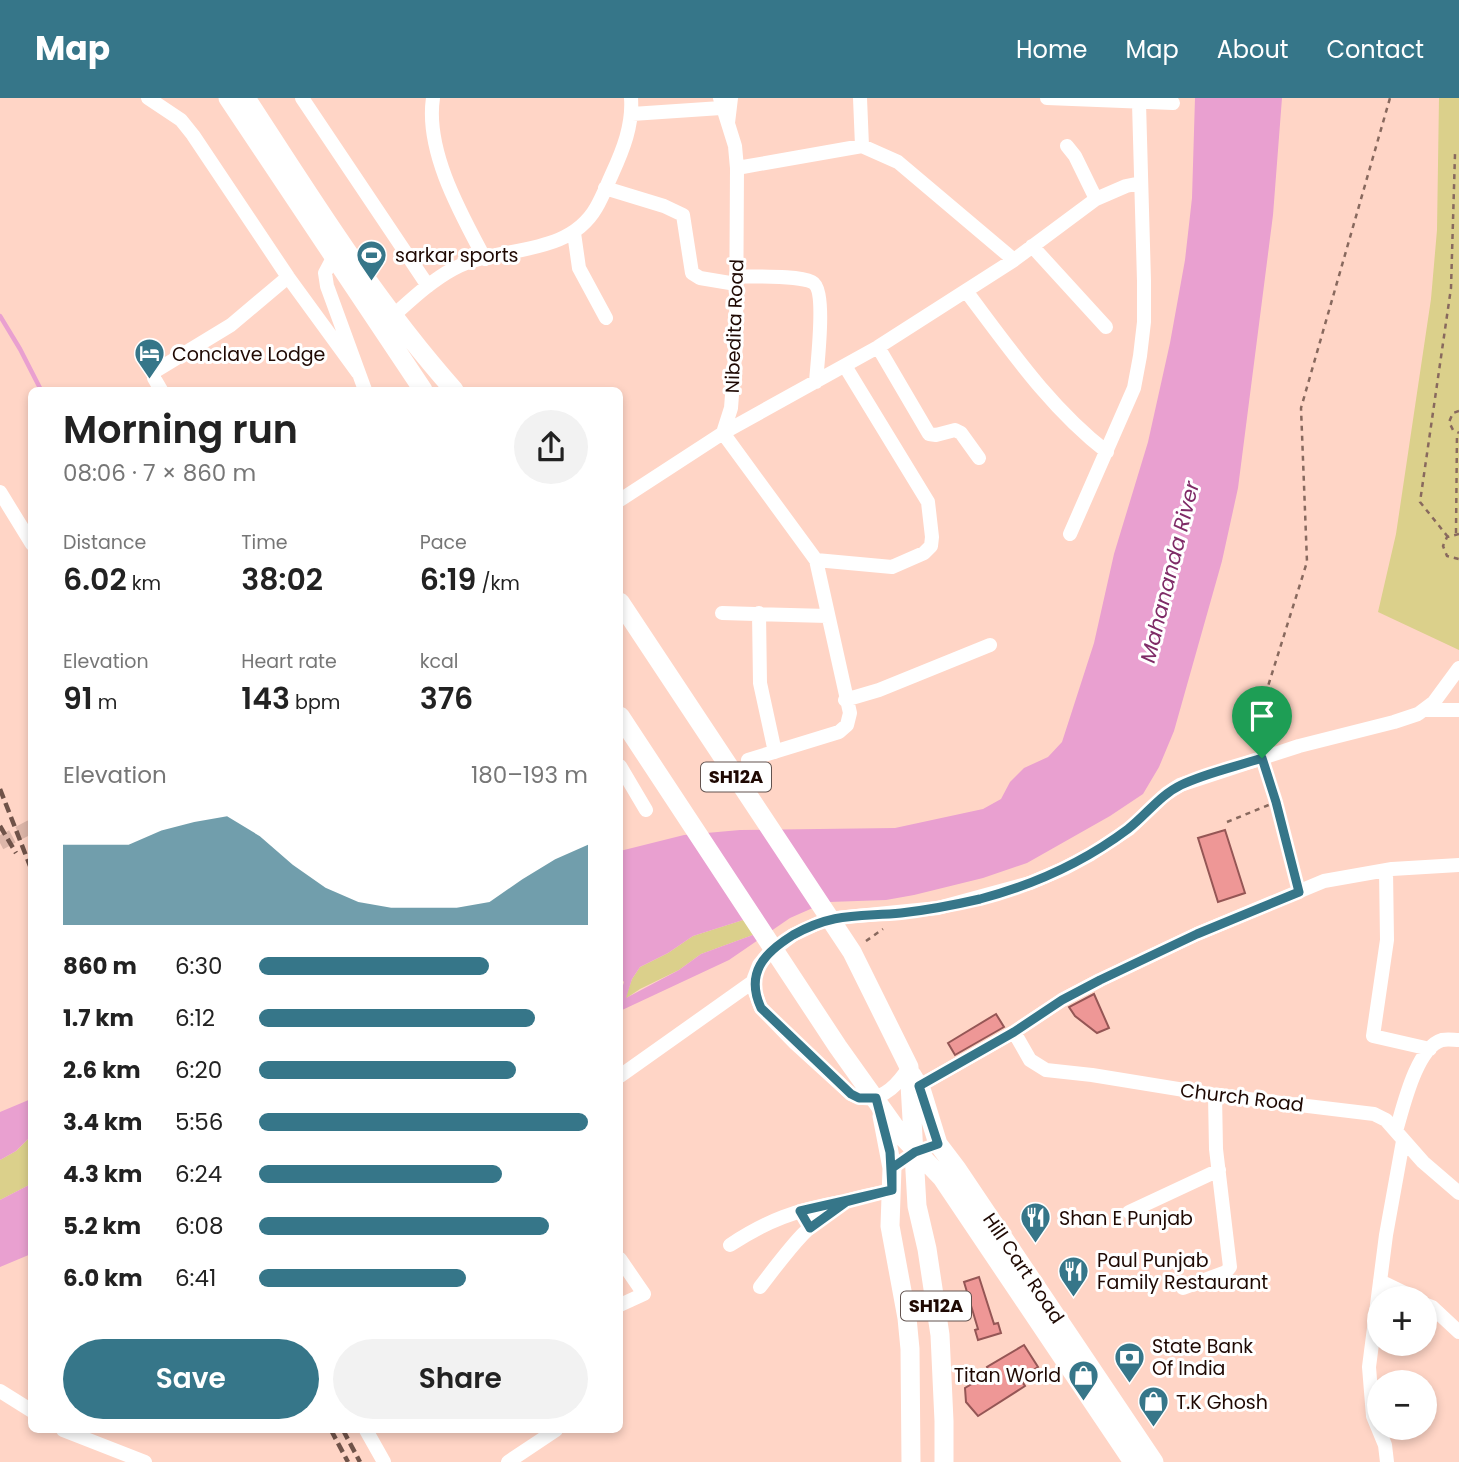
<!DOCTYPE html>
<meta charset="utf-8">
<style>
body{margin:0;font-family:Poppins,sans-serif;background:#f2f2f2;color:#222;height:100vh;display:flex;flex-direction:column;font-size:26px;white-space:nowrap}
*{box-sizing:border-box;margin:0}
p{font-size:23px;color:#767676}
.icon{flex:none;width:38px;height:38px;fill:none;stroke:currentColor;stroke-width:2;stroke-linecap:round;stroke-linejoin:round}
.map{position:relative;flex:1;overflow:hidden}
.drawer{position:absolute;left:28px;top:289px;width:595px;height:1046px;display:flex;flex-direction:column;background:#fff;border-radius:10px;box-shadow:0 4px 10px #0003}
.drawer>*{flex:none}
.buttons{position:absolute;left:1367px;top:1188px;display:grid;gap:14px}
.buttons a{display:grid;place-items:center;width:70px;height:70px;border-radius:50%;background:#fff;box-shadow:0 4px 10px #0003;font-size:35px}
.pin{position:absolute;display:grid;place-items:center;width:60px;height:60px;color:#fff;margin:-72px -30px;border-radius:50% 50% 50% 0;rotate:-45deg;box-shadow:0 0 7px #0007}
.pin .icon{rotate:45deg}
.round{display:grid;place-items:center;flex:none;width:74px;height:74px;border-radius:37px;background:#f2f2f2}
.summary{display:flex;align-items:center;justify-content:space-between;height:119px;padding:0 35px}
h1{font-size:38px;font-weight:600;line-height:52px}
.figures{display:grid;grid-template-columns:repeat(3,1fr);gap:10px;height:119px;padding:7px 35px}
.figures div{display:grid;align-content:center}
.figures b{font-size:30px;font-weight:600}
.figures small{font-size:19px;font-weight:400}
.figures p{font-size:19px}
.chart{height:196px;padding:14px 35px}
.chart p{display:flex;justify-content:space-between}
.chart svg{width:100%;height:126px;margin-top:7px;fill:#367689;opacity:.7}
.action{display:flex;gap:14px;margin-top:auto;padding:14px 35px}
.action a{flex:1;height:80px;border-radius:42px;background:#367689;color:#fff;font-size:28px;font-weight:600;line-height:80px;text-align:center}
.action a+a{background:#f2f2f2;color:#222}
ul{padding:0 35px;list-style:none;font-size:23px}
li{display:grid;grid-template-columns:112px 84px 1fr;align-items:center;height:52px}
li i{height:18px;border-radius:9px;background:#367689}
header{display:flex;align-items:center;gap:42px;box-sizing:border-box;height:98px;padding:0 35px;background:#367689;color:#fff}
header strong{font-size:33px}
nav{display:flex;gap:38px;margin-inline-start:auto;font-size:24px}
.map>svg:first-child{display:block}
</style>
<header>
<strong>Map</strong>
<nav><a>Home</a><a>Map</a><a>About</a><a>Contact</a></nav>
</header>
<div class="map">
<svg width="1459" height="1364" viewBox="0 0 1459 1364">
<rect width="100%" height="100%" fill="#ffd5c6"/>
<path fill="#dbd08b" d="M1439,0H1459V552L1378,514L1396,436L1431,201L1437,132Z
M743,822L761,834L701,856L679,872L640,891L625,901L632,881L640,869L668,855L693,838Z
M31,1038V1086L0,1102V1062L16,1053Z"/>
<path fill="#e9a0d0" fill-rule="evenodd" d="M1195,0H1282L1273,117L1238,390L1222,463L1174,633L1159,669L1143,696L1110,718L1027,765L983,780L914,797L886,802L829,804L815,809L790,820L729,862L620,913V897L624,884L620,879V753L684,737L740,732L895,730L983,711L1001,701L1010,684L1024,670L1048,659L1062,644L1094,545L1114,456L1148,344L1170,245L1185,162L1192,100ZM743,822L761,834L701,856L679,872L626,900L632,881L640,869L668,855L693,838Z
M31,1001V1038L16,1053L0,1062V1014Z
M31,1086V1156L0,1169V1102Z"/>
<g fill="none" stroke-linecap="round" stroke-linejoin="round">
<path stroke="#e9a0d0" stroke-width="4.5" d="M0,218L20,251L41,292"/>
</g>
<path fill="#ee9796" stroke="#955655" stroke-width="2" d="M1225,732L1245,795L1218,804L1198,740Z
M1094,896L1109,930L1097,935L1075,918L1069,909Z
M996,916L1004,929L955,957L948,945Z
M979,1179L994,1226L998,1225L1001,1235L978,1242L975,1232L978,1231L964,1184Z
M1024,1247L1038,1269L1020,1280L1025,1288L978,1318L966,1304L965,1290L990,1275L987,1269Z"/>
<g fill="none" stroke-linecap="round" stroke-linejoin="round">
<path stroke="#ddb6a9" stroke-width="14" stroke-dasharray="14 7" stroke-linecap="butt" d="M0,745L32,728"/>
<path stroke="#88695e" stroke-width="2.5" stroke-dasharray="5 5" stroke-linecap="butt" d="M1459,313L1453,315L1449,324L1453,332L1459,335
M1456,435L1457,335
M1459,436L1447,439L1443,448L1447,458L1459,461
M1448,439L1420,404L1451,190L1455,56
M1262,646L1264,601L1307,464L1301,310L1390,0
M1266,673L1296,781
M1227,724L1276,704
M866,843L883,831"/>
<path stroke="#fff" stroke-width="14" d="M148,0L181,22L193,37L288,179L358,275
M302,0L428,188
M433,0C425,53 461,116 485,161
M860,0L862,48
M1047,0L1173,5
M632,16L721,10
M728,25L731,0
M1067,48L1075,58L1096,101
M737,70L862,48L898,64L1014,162
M605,90L664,108L683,117L692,175L700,180L736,186
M574,135L579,170L606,220
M1032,148L1106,229
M334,158L325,175L327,188L365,292
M736,178C754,179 797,177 812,184C827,191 817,267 816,284
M966,193C1009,250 1050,310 1107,354
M394,217C412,201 431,183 453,171C498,147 567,160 596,110C602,100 607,87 612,76C623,52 633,27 631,0
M878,249L929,336L936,337L955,332L961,335L979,360
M161,292L154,280V275L157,272L231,227L288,179
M0,394L32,446
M620,402L723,335L731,310L736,245L737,70L735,48L720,0
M1070,436L1134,290L1140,258L1144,224V183L1139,5
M816,462L892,469L924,455L931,448L932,439L928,404L845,268
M722,515L828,518
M759,515L760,585L775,654
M845,602L879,592L990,547
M1424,612H1459
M748,662L839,634L847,627L850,615L816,462L723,335L878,249L1014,162L1096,101L1126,88L1141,85
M620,668L646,712
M1386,772L1387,842L1373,938L1430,951
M1014,934L1030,962L1046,972L1092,977L1215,997L1374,1016L1386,1022L1423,1064L1459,1095
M909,969C896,990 876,1009 851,996L795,945L761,910L755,894L754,880L759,867L768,856L793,837L827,821L938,810L1030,785L1065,770L1091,756L1129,731L1166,696L1180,687L1299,648L1394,624L1418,616L1434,604L1459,570
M620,978L754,883
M919,988L1014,934L1062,902L1100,882L1197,836L1324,783L1392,771L1459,767
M1396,1033C1403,1010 1416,950 1442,942C1448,941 1454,942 1459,942
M1129,1114L1219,1072
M730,1147C768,1122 796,1112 841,1104
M620,1161L644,1196L620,1207
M1380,1183L1415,1200
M760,1189C784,1158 809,1122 844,1104C858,1098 877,1096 892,1092
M1183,1190L1226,1174L1230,1169L1216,1051L1215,997
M1424,1206L1432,1209L1459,1234
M0,1293L32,1313
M63,1332L145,1364
M366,1332L384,1364
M508,1364L556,1332
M1387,1364L1385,1347L1373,1318L1369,1269L1386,1137L1403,1043"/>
<path stroke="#fff" stroke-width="19" d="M228,0L423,292
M246,0C311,100 375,203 454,292
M620,504L852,854L909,969L917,1108L927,1151L940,1237L944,1323V1364
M620,618L838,949L900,1036L942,1080L1133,1364
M912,977L922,994L938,1046L957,1071L1154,1364
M882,1018L892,1070L890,1128L907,1220L910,1251L911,1364"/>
<path stroke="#705349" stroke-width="4.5" stroke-dasharray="10 5" stroke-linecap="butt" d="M0,691L32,773
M0,728L16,755
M331,1332L348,1364
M343,1332L360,1364"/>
</g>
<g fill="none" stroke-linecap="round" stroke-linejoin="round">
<defs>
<path id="route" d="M1262,660C1235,669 1206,675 1181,687C1160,697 1146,717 1128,731C1084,764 1033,787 980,801C954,807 928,812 901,815C858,819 834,814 793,837C764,855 745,875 761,910L851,996L859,1000H876L890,1054L892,1092L846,1104L810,1130L800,1113L892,1092V1070L915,1054L938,1046L919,988L1014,934L1062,902L1100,882L1197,836L1299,794L1276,704L1262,660"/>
</defs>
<use href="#route" stroke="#fff" stroke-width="14"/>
<use href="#route" stroke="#367689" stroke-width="9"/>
</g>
<defs>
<symbol id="stadium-pin" viewBox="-11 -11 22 30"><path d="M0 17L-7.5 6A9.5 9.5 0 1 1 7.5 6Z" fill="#367689" stroke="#fff"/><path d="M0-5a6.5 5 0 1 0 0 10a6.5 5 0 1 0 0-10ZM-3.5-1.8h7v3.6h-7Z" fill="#fff"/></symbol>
<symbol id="hotel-pin" viewBox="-11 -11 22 30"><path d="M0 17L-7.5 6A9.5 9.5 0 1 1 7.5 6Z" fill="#367689" stroke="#fff"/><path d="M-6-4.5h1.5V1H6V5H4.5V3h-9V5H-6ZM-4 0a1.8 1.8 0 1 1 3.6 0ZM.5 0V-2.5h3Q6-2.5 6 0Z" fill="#fff"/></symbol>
<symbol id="restaurant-pin" viewBox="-11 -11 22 30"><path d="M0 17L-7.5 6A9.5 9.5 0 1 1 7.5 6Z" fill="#367689" stroke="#fff"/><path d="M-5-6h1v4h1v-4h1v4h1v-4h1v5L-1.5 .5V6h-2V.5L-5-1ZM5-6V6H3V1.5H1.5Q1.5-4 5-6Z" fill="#fff"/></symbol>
<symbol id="bank-pin" viewBox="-11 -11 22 30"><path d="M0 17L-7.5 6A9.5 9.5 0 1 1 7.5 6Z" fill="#367689" stroke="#fff"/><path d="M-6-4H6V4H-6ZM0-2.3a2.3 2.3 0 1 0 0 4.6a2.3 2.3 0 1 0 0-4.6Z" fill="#fff"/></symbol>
<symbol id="shop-pin" viewBox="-11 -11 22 30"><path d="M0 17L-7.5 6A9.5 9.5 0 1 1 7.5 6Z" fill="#367689" stroke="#fff"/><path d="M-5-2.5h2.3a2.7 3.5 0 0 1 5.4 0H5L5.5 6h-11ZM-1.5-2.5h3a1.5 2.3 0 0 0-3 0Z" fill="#fff"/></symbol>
</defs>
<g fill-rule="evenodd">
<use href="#stadium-pin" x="354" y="140" width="35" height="47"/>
<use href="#hotel-pin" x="132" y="238" width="35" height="47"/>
<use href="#restaurant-pin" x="1018" y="1102" width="35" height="47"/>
<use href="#restaurant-pin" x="1056" y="1156" width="35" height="47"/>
<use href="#bank-pin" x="1112" y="1242" width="35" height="47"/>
<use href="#shop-pin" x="1066" y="1260" width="35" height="47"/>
<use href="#shop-pin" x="1136" y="1286" width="35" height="47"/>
</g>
<g text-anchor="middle" stroke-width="6" stroke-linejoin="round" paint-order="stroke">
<g fill="#fff" stroke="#62534f" stroke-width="2">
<rect x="701" y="664.5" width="70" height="29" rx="5"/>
<rect x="901" y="1193.5" width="70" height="29" rx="5"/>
</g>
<g font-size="18" font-weight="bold" fill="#1f0903">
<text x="736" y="685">SH12A</text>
<text x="936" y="1214">SH12A</text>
</g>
<g font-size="19" fill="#1f0903" stroke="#fff" text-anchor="start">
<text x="395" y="164">sarkar sports</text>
<text x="172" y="263">Conclave Lodge</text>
<text x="1059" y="1127">Shan E Punjab</text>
<text x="1097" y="1169">Paul Punjab<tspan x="1097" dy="22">Family Restaurant</tspan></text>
<text x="1152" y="1255">State Bank<tspan x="1152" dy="22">Of India</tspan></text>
<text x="1061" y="1284" text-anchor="end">Titan World</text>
<text x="1176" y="1311">T.K Ghosh</text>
</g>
<g font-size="19" fill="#1f0903" stroke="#fff">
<text transform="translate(734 228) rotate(-88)" y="7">Nibedita Road</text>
<text transform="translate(1242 999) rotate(7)" y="7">Church Road</text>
<text transform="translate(1024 1170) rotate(56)" y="7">Hill Cart Road</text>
</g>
<g font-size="21" font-style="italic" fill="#7f2b67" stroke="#fff">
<text transform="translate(1170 474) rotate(-76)" y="7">Mahananda River</text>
</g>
</g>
</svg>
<div class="buttons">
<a>+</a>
<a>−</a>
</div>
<div class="pin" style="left:1262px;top:660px;background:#1e9e55"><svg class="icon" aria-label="arrive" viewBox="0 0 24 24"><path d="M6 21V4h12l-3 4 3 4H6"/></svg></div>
<section class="drawer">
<div class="summary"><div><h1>Morning run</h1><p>08:06 · 7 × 860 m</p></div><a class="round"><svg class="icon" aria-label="share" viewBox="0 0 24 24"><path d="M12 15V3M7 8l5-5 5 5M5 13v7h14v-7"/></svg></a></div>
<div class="figures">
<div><p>Distance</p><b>6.02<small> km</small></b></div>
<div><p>Time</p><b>38:02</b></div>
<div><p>Pace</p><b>6:19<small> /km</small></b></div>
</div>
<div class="figures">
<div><p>Elevation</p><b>91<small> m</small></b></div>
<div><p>Heart rate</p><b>143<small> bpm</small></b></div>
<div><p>kcal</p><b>376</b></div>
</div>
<div class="chart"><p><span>Elevation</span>180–193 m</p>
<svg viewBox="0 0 160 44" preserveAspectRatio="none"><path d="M0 44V16L10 16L20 16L30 11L40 8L50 6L60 13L70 23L80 31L90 36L100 38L110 38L120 38L130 36L140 28L150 21L160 16V44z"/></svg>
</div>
<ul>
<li><b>860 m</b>6:30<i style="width:70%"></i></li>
<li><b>1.7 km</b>6:12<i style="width:84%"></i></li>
<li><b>2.6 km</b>6:20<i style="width:78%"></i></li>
<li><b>3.4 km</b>5:56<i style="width:100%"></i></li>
<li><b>4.3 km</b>6:24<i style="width:74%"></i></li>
<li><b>5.2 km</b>6:08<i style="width:88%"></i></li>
<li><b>6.0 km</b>6:41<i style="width:63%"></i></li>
</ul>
<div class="action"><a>Save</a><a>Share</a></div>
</section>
</div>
